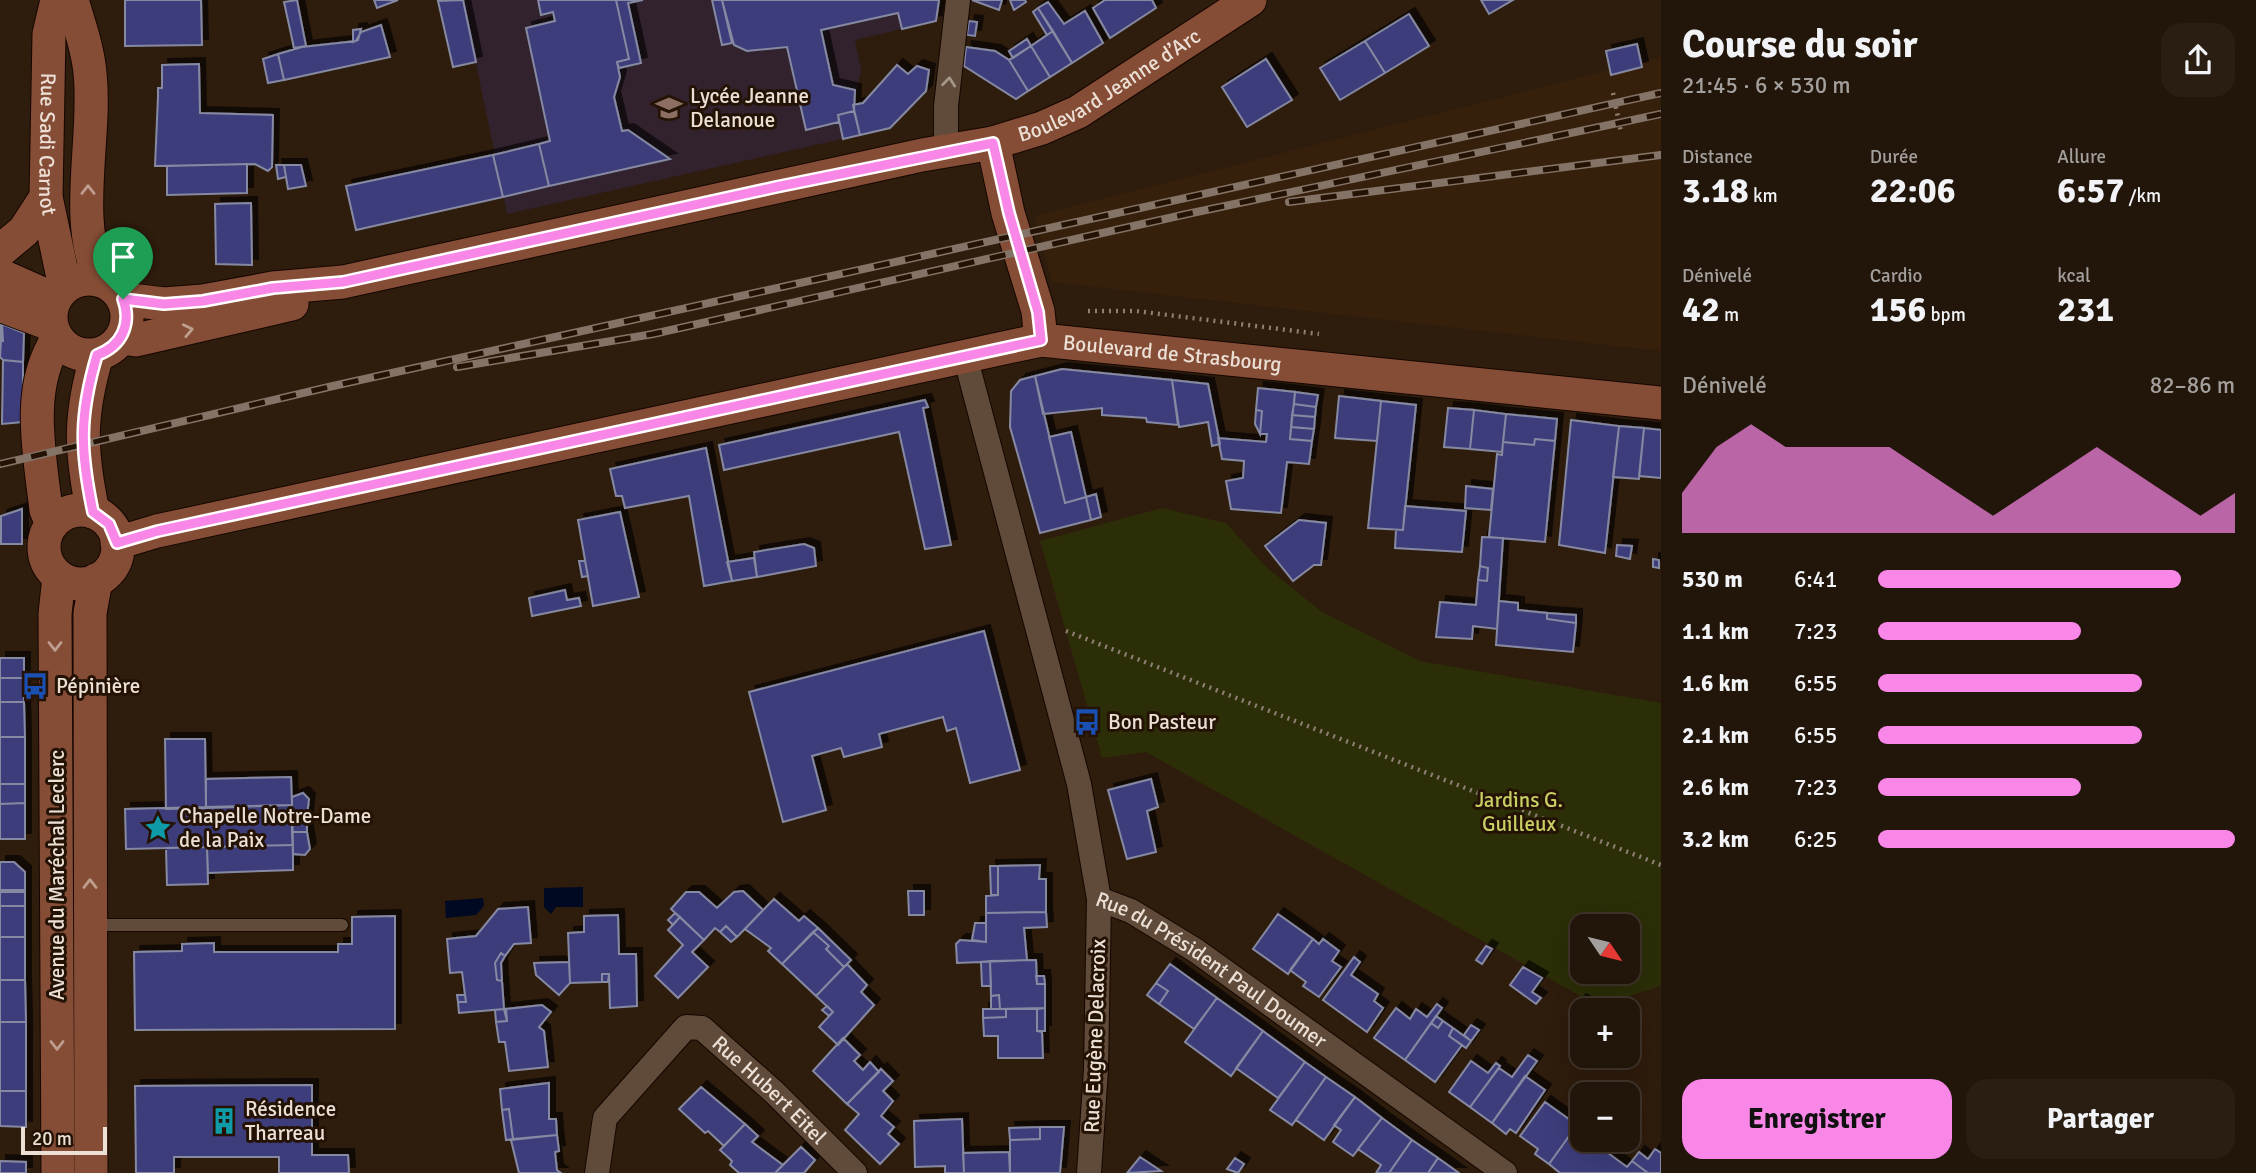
<!DOCTYPE html>
<html lang="fr">
<meta charset="utf-8">
<style>
body{margin:0;font-family:Signika,sans-serif;background:#2a1e13;color:#f1f3f6;height:100vh;display:flex;flex-direction:column;font-size:26px;white-space:nowrap}
*{box-sizing:border-box;margin:0}
p{font-size:23px;color:#a29f9c}
.icon{flex:none;width:38px;height:38px;fill:none;stroke:currentColor;stroke-width:2;stroke-linecap:round;stroke-linejoin:round}
.map{position:relative;flex:1;overflow:hidden}
.sheet{display:flex;flex-direction:column;background:#22150a;width:595px}
.sheet>*{flex:none}
.needle{width:46px;rotate:125deg}
.controls{position:absolute;left:1570px;top:914px;display:grid;gap:14px}
.controls a{display:grid;place-items:center;width:70px;height:70px;border-radius:14px;background:#22150a;box-shadow:0 7px 28px #0002,0 0 0 2px #3f342b;font-size:35px}
.scale{position:absolute;left:21px;bottom:18px;width:86px;box-sizing:border-box;padding-left:7px;border:4px solid #ece0d6;border-top:0;font-size:19px;line-height:24px;white-space:nowrap;color:#ece0d6;-webkit-text-stroke:5px #241304;paint-order:stroke}
.pin{position:absolute;display:grid;place-items:center;width:60px;height:60px;color:#fff;margin:-72px -30px;border-radius:50% 50% 50% 0;rotate:-45deg;box-shadow:0 0 7px #0007}
.pin .icon{rotate:45deg}
.round{display:grid;place-items:center;flex:none;width:74px;height:74px;border-radius:21px;background:#2a1e13}
.headline{display:flex;align-items:center;justify-content:space-between;height:119px;padding:0 21px}
h1{font-size:38px;font-weight:700;line-height:52px}
.metrics{display:grid;grid-template-columns:repeat(3,1fr);gap:10px;height:119px;padding:7px 21px}
.metrics div{display:grid;align-content:center}
.metrics b{font-size:35px;font-weight:700}
.metrics small{font-size:19px;font-weight:400}
.metrics p{font-size:19px}
.chart{height:196px;padding:14px 21px}
.chart p{display:flex;justify-content:space-between}
.chart svg{width:100%;height:126px;margin-top:7px;fill:#f987e8;opacity:.7}
.button{display:flex;gap:14px;margin-top:auto;padding:14px 21px}
.button a{flex:1;height:80px;border-radius:21px;background:#f987e8;color:#111;font-size:28px;font-weight:700;line-height:80px;text-align:center}
.button a+a{background:#2a1e13;color:#f1f3f6}
ul{padding:0 21px;list-style:none;font-size:23px}
li{display:grid;grid-template-columns:112px 84px 1fr;align-items:center;height:52px}
li i{height:18px;border-radius:9px;background:#f987e8}
main{display:flex;flex:1;min-height:0}
.map>svg:first-child{display:block}
</style>
<main>
<div class="map">
<svg width="1661" height="1173" viewBox="0 0 1661 1173">
<defs>
<filter id="shadow"><feDropShadow dx="6" dy="-6" stdDeviation="0" flood-color="#0009"/></filter>
</defs>
<rect width="100%" height="100%" fill="#2e1c0d"/>
<path fill="#37200b" d="M1661,57V351L1052,282L1035,216Z"/>
<path fill="#31222d" d="M463,0H939L936,21L855,40L861,70L853,105L860,135L507,214Z"/>
<path fill="#2c2e08" fill-rule="evenodd" d="M1162,508L1226,523L1265,566L1322,612L1420,661L1661,703V986L1598,1006L1146,752L1102,758L1040,541ZM1582,926H1628V971H1582Z"/>
<path fill="#000922" d="M583,887V907H556L551,914L544,907V888Z
M483,898L484,906L476,915L446,918L445,901Z"/>
<path fill="#3e3d7b" stroke="#8689a2" stroke-width="2" filter="url(#shadow)" d="M125,0H201L202,45L125,46Z
M297,0L306,46L294,48L284,2Z
M374,0H398L377,8Z
M463,0L476,62L453,67L438,1Z
M538,0H616L629,59L617,62L620,77L614,97L622,131L628,130L670,159L549,186L539,144L550,141L526,28L555,21L553,12L541,15Z
M616,0H643L628,3L641,63L619,68L617,62L629,59Z
M712,0H722L732,43L722,45Z
M722,0H939L936,21L902,29L898,13L821,30L833,85L855,90L854,111L838,115L839,122L806,130L787,47L747,51L734,45Z
M972,0H1002L999,10Z
M1010,0H1025L1026,2L1014,10Z
M1105,0H1152L1156,8L1110,38L1093,8Z
M1481,0H1513L1489,14Z
M1048,2L1064,24L1085,11L1103,43L1072,63L1038,8Z
M1038,8L1053,31L1047,35L1033,12Z
M1409,14L1429,46L1385,73L1365,41Z
M969,21L977,22L975,36L967,35Z
M381,25L390,57L284,80L278,54L302,47L356,41L361,32Z
M361,29L358,40L353,42V30Z
M1053,31L1072,63L1050,77L1031,46Z
M1027,39L1031,46L1013,58L1009,51Z
M1365,41L1385,73L1340,100L1320,68Z
M1637,44L1642,67L1611,75L1606,51Z
M1031,46L1050,77L1028,91L1009,60Z
M966,47L995,51L1009,60L1028,91L1016,99L964,66Z
M278,54L284,80L268,83L263,59Z
M1266,59L1292,100L1247,127L1222,87Z
M199,64L200,113L273,115L272,167L268,171L255,164L155,166L158,96V88H162V65Z
M897,65L908,74L917,66L929,70L926,91L890,128L860,135L853,105L863,103Z
M854,111L860,135L843,139L838,115Z
M539,144L549,186L503,197L493,155Z
M493,155L503,197L356,230L346,186Z
M247,164V193L167,195V166Z
M276,165H284L286,177L278,179Z
M284,165H301L306,186L288,189Z
M251,203L252,265L216,264L215,204Z
M0,323L2,324L3,341H0Z
M2,324L24,333L23,362L3,360L0,357Z
M3,360L23,362V422L2,424Z
M1062,369L1172,380L1178,425L1147,422L1146,418L1102,415V408L1043,414L1035,376Z
M1035,376L1065,503L1086,497L1091,520L1040,533L1010,427L1011,391L1020,380Z
M1172,380L1208,384L1220,444L1212,446L1208,422L1179,427Z
M1258,388L1295,392L1290,439L1312,441L1309,464L1287,462L1281,513L1231,509L1226,481L1243,478L1244,461L1222,459L1218,438L1266,442L1267,434H1260L1262,411L1256,410Z
M1295,392L1318,395L1316,407L1294,404Z
M1339,396L1381,401L1377,441L1335,438Z
M925,400L928,407L923,408L951,545L925,549L899,432L724,470L719,445Z
M1381,401L1416,405L1403,530L1368,528Z
M1294,404L1316,407L1315,417L1292,415Z
M1448,408L1474,410L1470,449L1444,447Z
M1256,410L1262,411L1260,434L1255,424Z
M1474,410L1506,414L1502,452L1470,449Z
M1506,414L1557,419L1555,441L1535,439L1534,445L1503,442Z
M1292,415L1315,417L1314,429L1291,427Z
M1571,420L1619,426L1605,553L1559,545Z
M1619,426L1644,428L1639,479L1613,477Z
M1291,427L1314,429L1312,441L1290,439Z
M1644,428L1661,430V478L1639,476Z
M1071,432L1086,497L1065,503L1049,437Z
M1535,439L1555,441L1545,542L1489,537L1497,454L1502,455L1503,442L1534,445Z
M706,448L732,581L704,586L689,496L625,508L622,496H616L610,469Z
M1466,486L1493,489L1491,510L1465,508Z
M1096,494L1101,517L1091,520L1086,497Z
M1405,506L1466,511L1462,552L1395,548L1396,530H1403Z
M22,509V544H1V516Z
M620,512L639,597L593,606L578,520Z
M1299,520L1326,523L1321,565H1314L1293,581L1265,546Z
M1482,537L1503,538L1497,629L1473,626L1472,639L1436,637L1440,602L1476,605L1478,580L1487,581L1488,568L1480,566Z
M804,544L814,548L816,566L757,577L754,552Z
M1617,545L1632,546L1630,559L1616,556Z
M754,558L757,577L732,581L727,562Z
M1653,559L1659,560V568L1653,567Z
M579,561H585L588,576L582,577Z
M1480,566L1488,568L1487,581L1478,580Z
M565,590L567,600L579,598L581,606L532,616L529,598Z
M1499,601L1518,603V610L1547,613V619L1576,623L1573,652L1496,645Z
M1547,613L1576,615V623L1547,619Z
M984,631L1020,770L970,783L956,728L947,731L943,717L879,734L882,747L844,757L841,748L812,756L826,810L783,822L749,692Z
M0,658H24V678H0Z
M0,678H24V702H0Z
M0,702H24L25,737H0Z
M0,737H25V784H0Z
M165,739H205L206,808L166,809Z
M291,777L292,805L206,808V779Z
M1151,779L1158,807L1147,811L1156,852L1127,859L1108,790Z
M0,784H25V803L0,804Z
M303,793L309,799L307,816L292,817V797Z
M25,803V839H0V804Z
M292,805L293,845L126,849L125,809Z
M307,816V832H292V817Z
M292,832H307L310,849L305,855L293,854Z
M293,845V870L208,873L207,847Z
M207,847L208,884L167,885L166,848Z
M0,862H14L25,872V890H0Z
M1040,865L1039,879H1046V912L986,913V896L998,895V866Z
M990,866H998V895H991Z
M743,891L763,910L737,937L726,926L720,932L715,928L704,940L671,909L686,892H699L717,908L734,892Z
M908,891H924V915H909Z
M0,892H25V906H0Z
M774,899L799,921L804,916L818,928L782,964L768,951L771,948L745,929Z
M0,906H25V937H0Z
M528,907L531,943L514,944L505,956L501,953L495,963L497,980L502,981L504,1009L459,1013L458,1002H466L462,972L450,973L447,939L476,936L498,909Z
M1046,912L1047,927L1024,928L1027,960L957,963L956,944L960,940L986,942V913Z
M675,913L680,917L673,925L668,920Z
M1278,914L1313,939L1288,974L1253,949Z
M618,915L619,954H636L637,1006L610,1008L609,974H602V982L570,983L568,933L584,932V916Z
M395,916V1029L135,1030L134,952L182,951V944L214,943V952H338V944H352V917Z
M680,917L704,940L692,952L708,967L678,998L655,976L683,945L668,930Z
M975,923H986V942L972,940Z
M726,926L737,937L731,942L720,932Z
M818,928L851,960L844,967L826,949L829,946L813,932Z
M813,932L829,946L826,949L844,967L816,996L782,964Z
M0,937H25V980H0Z
M1313,939L1319,944L1323,939L1339,951L1332,961L1341,967L1319,997L1303,986L1306,982L1290,970Z
M1486,946L1492,949L1482,964L1476,960Z
M501,953L505,956L501,963L502,981L497,980L495,963Z
M1354,957L1360,962L1351,975L1378,994L1374,1001L1383,1008L1367,1032L1323,1000Z
M1036,960L1037,984H1045V1008L1000,1009L999,995L991,996L990,961Z
M990,961L991,986H982L981,962Z
M569,962L570,983L559,995L536,975L534,963Z
M847,964L867,985L861,992L874,1005L838,1045L819,1027L833,1012L816,996Z
M1170,964L1217,998L1194,1029L1159,1004L1168,991L1156,983Z
M1523,967L1542,978L1532,992L1541,998L1536,1004L1510,985Z
M602,974H609L608,982H602Z
M1036,976H1044L1045,984H1037Z
M0,980H25L26,1022H0Z
M1156,983L1168,991L1159,1004L1147,995Z
M457,995H465L466,1002H458Z
M999,995L1000,1009H991V996Z
M1217,998L1263,1031L1231,1076L1185,1042Z
M1580,1000L1591,1006L1596,1010H1582V1015L1573,1009Z
M1437,1004L1442,1008L1405,1060L1374,1038L1396,1008L1410,1019L1416,1009L1427,1017Z
M542,1005L551,1012L539,1027L544,1031L548,1067L509,1071L505,1042H499L496,1022L507,1021L506,1009Z
M827,1006L833,1012L829,1016L822,1010Z
M1045,1008V1031H1037V1009Z
M504,1009L507,1021L496,1022L495,1010Z
M983,1009H1006V1017L983,1018Z
M1006,1009H1037V1031L1042,1032L1043,1058H998V1036H984L983,1018L1006,1017Z
M1436,1016L1443,1021L1438,1028L1431,1023Z
M1443,1021L1453,1028L1449,1036L1462,1045L1435,1082L1405,1060L1431,1023L1438,1028Z
M0,1022H26V1091H0Z
M1471,1025L1479,1030L1471,1041L1464,1035Z
M1453,1028L1471,1041L1466,1048L1449,1036Z
M1263,1031L1305,1062L1278,1098L1236,1068Z
M843,1038L860,1055L854,1061L863,1070L870,1062L879,1072L847,1104L813,1071Z
M1528,1055L1537,1061L1492,1123L1470,1107L1499,1068L1512,1077Z
M1471,1061L1488,1073L1496,1063L1500,1066L1470,1107L1449,1092Z
M1305,1062L1326,1077L1292,1125L1270,1110Z
M881,1069L893,1081L883,1091L893,1101L881,1116L894,1127L888,1134L899,1144L880,1164L845,1130L859,1114L847,1104Z
M1525,1076L1545,1090L1516,1133L1510,1129L1506,1134L1492,1123Z
M1326,1077L1355,1097L1324,1140L1296,1120Z
M549,1083V1119H556L557,1135L513,1139L509,1109L502,1110L500,1089Z
M312,1085V1155H348L349,1173H279V1157H174V1173H136L135,1086Z
M701,1087L745,1124L724,1146L708,1131L705,1133L679,1109Z
M0,1091H26V1127L0,1126Z
M1355,1097L1382,1118L1353,1156L1333,1142L1341,1130L1334,1125Z
M1545,1102L1577,1125L1549,1164L1535,1154L1538,1149L1520,1136Z
M509,1109L513,1139L506,1140L502,1110Z
M1382,1118L1412,1140L1389,1173H1376L1381,1165L1358,1149Z
M1582,1118V1139H1596L1593,1142L1627,1167L1632,1161L1648,1173H1560L1549,1164Z
M962,1119L964,1173H945V1166L915,1167L914,1121Z
M745,1124L758,1136L752,1142L783,1165L775,1173H739L730,1165L732,1161L720,1150Z
M1040,1127H1064L1060,1173H1010V1140L1040,1139Z
M1040,1127V1139L1010,1140L1009,1128Z
M557,1135L559,1151L555,1152L557,1170L561,1173H519L511,1140Z
M1412,1140L1438,1158L1428,1173H1389Z
M801,1147L815,1160L804,1173H775Z
M1655,1149L1661,1153V1173H1648L1632,1161L1639,1152L1648,1159Z
M1009,1152L1010,1173H964L963,1153Z
M1140,1157L1161,1171L1127,1173Z
M1235,1158L1244,1164L1238,1173L1227,1169Z
M1438,1158L1459,1173H1428Z
M0,1161L26,1162V1173H0Z"/>
<g fill="none" stroke-linecap="round" stroke-linejoin="round">
<defs>
<path id="lane" d="M91,925H342"/>
<g id="street">
<path d="M946,151V106L958,0"/>
<path d="M965,356L1079,784L1099,899L1096,1069L1089,1173"/>
<path id="s1" d="M1099,899L1131,911L1195,950L1505,1173"/>
<path id="s2" d="M597,1173L605,1118L686,1027L702,1028L775,1093L855,1173"/>
</g>
<g id="secondary">
<path id="s3" d="M57,0L49,34L46,197L65,287"/>
<path d="M72,0C79,24 88,49 90,73C97,138 72,219 101,280"/>
<path d="M993,143L1008,213L1038,311L1041,340"/>
<path d="M0,251L24,231L46,197"/>
<path d="M0,275L54,299"/>
<circle cx="89" cy="317" r="38"/>
<path id="s4" d="M123,299L164,304L203,301L273,288L343,282L922,155L993,143L1042,128L1078,112L1250,0"/>
<path d="M0,305L50,324"/>
<path d="M121,338L136,340L292,304"/>
<circle cx="81" cy="547" r="37"/>
<path d="M93,512C80,450 79,416 97,355"/>
<path d="M52,524L46,510C40,456 25,388 57,340"/>
<path id="s5" d="M117,543L157,531L1041,340L1661,403"/>
<path d="M58,1173L55,614L59,577"/>
<path d="M91,1173L90,613L96,580"/>
</g>
</defs>
<use href="#lane" stroke="#150600" stroke-width="14"/>
<use href="#street" stroke="#150600" stroke-width="26"/>
<use href="#secondary" stroke="#150600" stroke-width="35"/>
<path stroke="#8f8073" stroke-width="4.5" stroke-dasharray="2 5" stroke-linecap="butt" d="M1613,93L1621,132
M1088,311H1136L1319,334
M1066,631L1661,865"/>
<use href="#lane" stroke="#604b3a" stroke-width="12"/>
<use href="#street" stroke="#604b3a" stroke-width="24"/>
<use href="#secondary" stroke="#854d36" stroke-width="33"/>
<defs>
<path id="rail" d="M1289,202L1661,155
M457,367L653,334L1187,214L1661,114
M0,464L333,386L1661,93"/>
</defs>
<use href="#rail" stroke="#847468" stroke-width="8"/>
<use href="#rail" stroke="#241304" stroke-width="5" stroke-dasharray="16" stroke-linecap="butt"/>
</g>
<defs><path id="oneway-chevron" d="M-2-3.5L2.5 0L-2 3.5" fill="none" stroke-width="1.6" stroke-linecap="round" stroke-linejoin="round" transform="scale(1.75)"/></defs>
<use stroke="#a69688" href="#oneway-chevron" transform="translate(949 82) rotate(-84)"/>
<g stroke="#be9e8e">
<use href="#oneway-chevron" transform="translate(88 190) rotate(-90)"/>
<use href="#oneway-chevron" transform="translate(188 330) rotate(-12)"/>
<use href="#oneway-chevron" transform="translate(55 646) rotate(90)"/>
<use href="#oneway-chevron" transform="translate(90 884) rotate(-90)"/>
<use href="#oneway-chevron" transform="translate(57 1045) rotate(90)"/>
</g>
<g fill="none" stroke-linecap="round" stroke-linejoin="round">
<defs>
<path id="route" d="M993,143L1009,213L1038,312L1041,340L158,531L117,543L109,524L93,512C80,450 79,416 97,355C122,346 132,324 123,299L164,304L203,301L273,288L343,282L776,187Z"/>
</defs>
<use href="#route" stroke="#fff" stroke-width="14"/>
<use href="#route" stroke="#f987e8" stroke-width="9"/>
</g>
<defs>
<symbol id="school-bare" viewBox="-9 -9 18 18"><path d="M0-5L7-2L0 1L-7-2ZM-4 1L0 2.5L4 1V4Q0 6-4 4Z" fill="#8d6e63" stroke="#241304" stroke-width="2.5" paint-order="stroke"/></symbol>
<symbol id="bus-bare" viewBox="-9 -9 18 18"><path d="M-5-6H5V4H4V6H2V4H-2V6H-4V4H-5ZM-3.5-4V0h7V-4ZM-3.5 1.2v1.5H-2V1.2ZM2 1.2v1.5H3.5V1.2Z" fill="#1a4fb4" stroke="#241304" stroke-width="2.5" paint-order="stroke"/></symbol>
<symbol id="sight-bare" viewBox="-9 -9 18 18"><path d="M0-6L1.8-2.2L6-1.7L2.9 1.2L3.7 5.4L0 3.3L-3.7 5.4L-2.9 1.2L-6-1.7L-1.8-2.2Z" fill="#0f9aa8" stroke="#241304" stroke-width="2.5" paint-order="stroke"/></symbol>
<symbol id="building-bare" viewBox="-9 -9 18 18"><path d="M-4-6H4V6H1V3H-1V6H-4ZM-2.5-4.3h1.7v1.8h-1.7ZM.8-4.3h1.7v1.8H.8ZM-2.5-1h1.7V.8h-1.7ZM.8-1h1.7V.8H.8Z" fill="#0f9aa8" stroke="#241304" stroke-width="2.5" paint-order="stroke"/></symbol>
</defs>
<g fill-rule="evenodd">
<use href="#school-bare" x="650" y="89" width="38" height="38"/>
<use href="#bus-bare" x="16" y="667" width="38" height="38"/>
<use href="#bus-bare" x="1068" y="703" width="38" height="38"/>
<use href="#sight-bare" x="139" y="809" width="38" height="38"/>
<use href="#building-bare" x="205" y="1102" width="38" height="38"/>
</g>
<g text-anchor="middle" stroke-width="6" stroke-linejoin="round" paint-order="stroke">
<g font-size="21" fill="#ece0d6" stroke="#241304">
<text dy="7" stroke="none"><textPath href="#s4" startOffset="1017">Boulevard Jeanne d’Arc</textPath></text>
<text dy="7" stroke="none"><textPath href="#s3" startOffset="145">Rue Sadi Carnot</textPath></text>
<text dy="7" stroke="none"><textPath href="#s5" startOffset="1078">Boulevard de Strasbourg</textPath></text>
<text transform="translate(57 875) rotate(-90)" y="7">Avenue du Maréchal Leclerc</text>
<text dy="7" stroke="none"><textPath href="#s1" startOffset="133">Rue du Président Paul Doumer</textPath></text>
<text transform="translate(1095 1036) rotate(-88)" y="7">Rue Eugène Delacroix</text>
<text dy="7" stroke="none"><textPath href="#s2" startOffset="285">Rue Hubert Eitel</textPath></text>
</g>
<g font-size="21" fill="#ece0d6" stroke="#241304" text-anchor="start">
<text x="690" y="103">Lycée Jeanne<tspan x="690" dy="24">Delanoue</tspan></text>
<text x="56" y="693">Pépinière</text>
<text x="1108" y="729">Bon Pasteur</text>
<text x="179" y="823">Chapelle Notre-Dame<tspan x="179" dy="24">de la Paix</tspan></text>
<text x="245" y="1116">Résidence<tspan x="245" dy="24">Tharreau</tspan></text>
</g>
<g font-size="21" fill="#c8cf63" stroke="#241304">
<text x="1519" y="807">Jardins G.<tspan x="1519" dy="24">Guilleux</tspan></text>
</g>
</g>
</svg>
<div class="controls">
<a><svg class="needle" viewBox="-14 -14 28 28"><path d="M0-13l5 13h-10z" fill="#e53935"/><path d="M0 13l5-13h-10z" fill="#a29f9c"/></svg></a>
<a>+</a>
<a>−</a>
</div>
<div class="scale">20 m</div>
<div class="pin" style="left:123px;top:299px;background:#1e9e55"><svg class="icon" aria-label="arrive" viewBox="0 0 24 24"><path d="M6 21V4h12l-3 4 3 4H6"/></svg></div>
</div>
<section class="sheet">
<div class="headline"><div><h1>Course du soir</h1><p>21:45 · 6 × 530 m</p></div><a class="round"><svg class="icon" aria-label="share" viewBox="0 0 24 24"><path d="M12 15V3M7 8l5-5 5 5M5 13v7h14v-7"/></svg></a></div>
<div class="metrics">
<div><p>Distance</p><b>3.18<small> km</small></b></div>
<div><p>Durée</p><b>22:06</b></div>
<div><p>Allure</p><b>6:57<small> /km</small></b></div>
</div>
<div class="metrics">
<div><p>Dénivelé</p><b>42<small> m</small></b></div>
<div><p>Cardio</p><b>156<small> bpm</small></b></div>
<div><p>kcal</p><b>231</b></div>
</div>
<div class="chart"><p><span>Dénivelé</span>82–86 m</p>
<svg viewBox="0 0 160 44" preserveAspectRatio="none"><path d="M0 44V30L10 14L20 6L30 14L40 14L50 14L60 14L70 22L80 30L90 38L100 30L110 22L120 14L130 22L140 30L150 38L160 30V44z"/></svg>
</div>
<ul>
<li><b>530 m</b>6:41<i style="width:85%"></i></li>
<li><b>1.1 km</b>7:23<i style="width:57%"></i></li>
<li><b>1.6 km</b>6:55<i style="width:74%"></i></li>
<li><b>2.1 km</b>6:55<i style="width:74%"></i></li>
<li><b>2.6 km</b>7:23<i style="width:57%"></i></li>
<li><b>3.2 km</b>6:25<i style="width:100%"></i></li>
</ul>
<div class="button"><a>Enregistrer</a><a>Partager</a></div>
</section>
</main>
